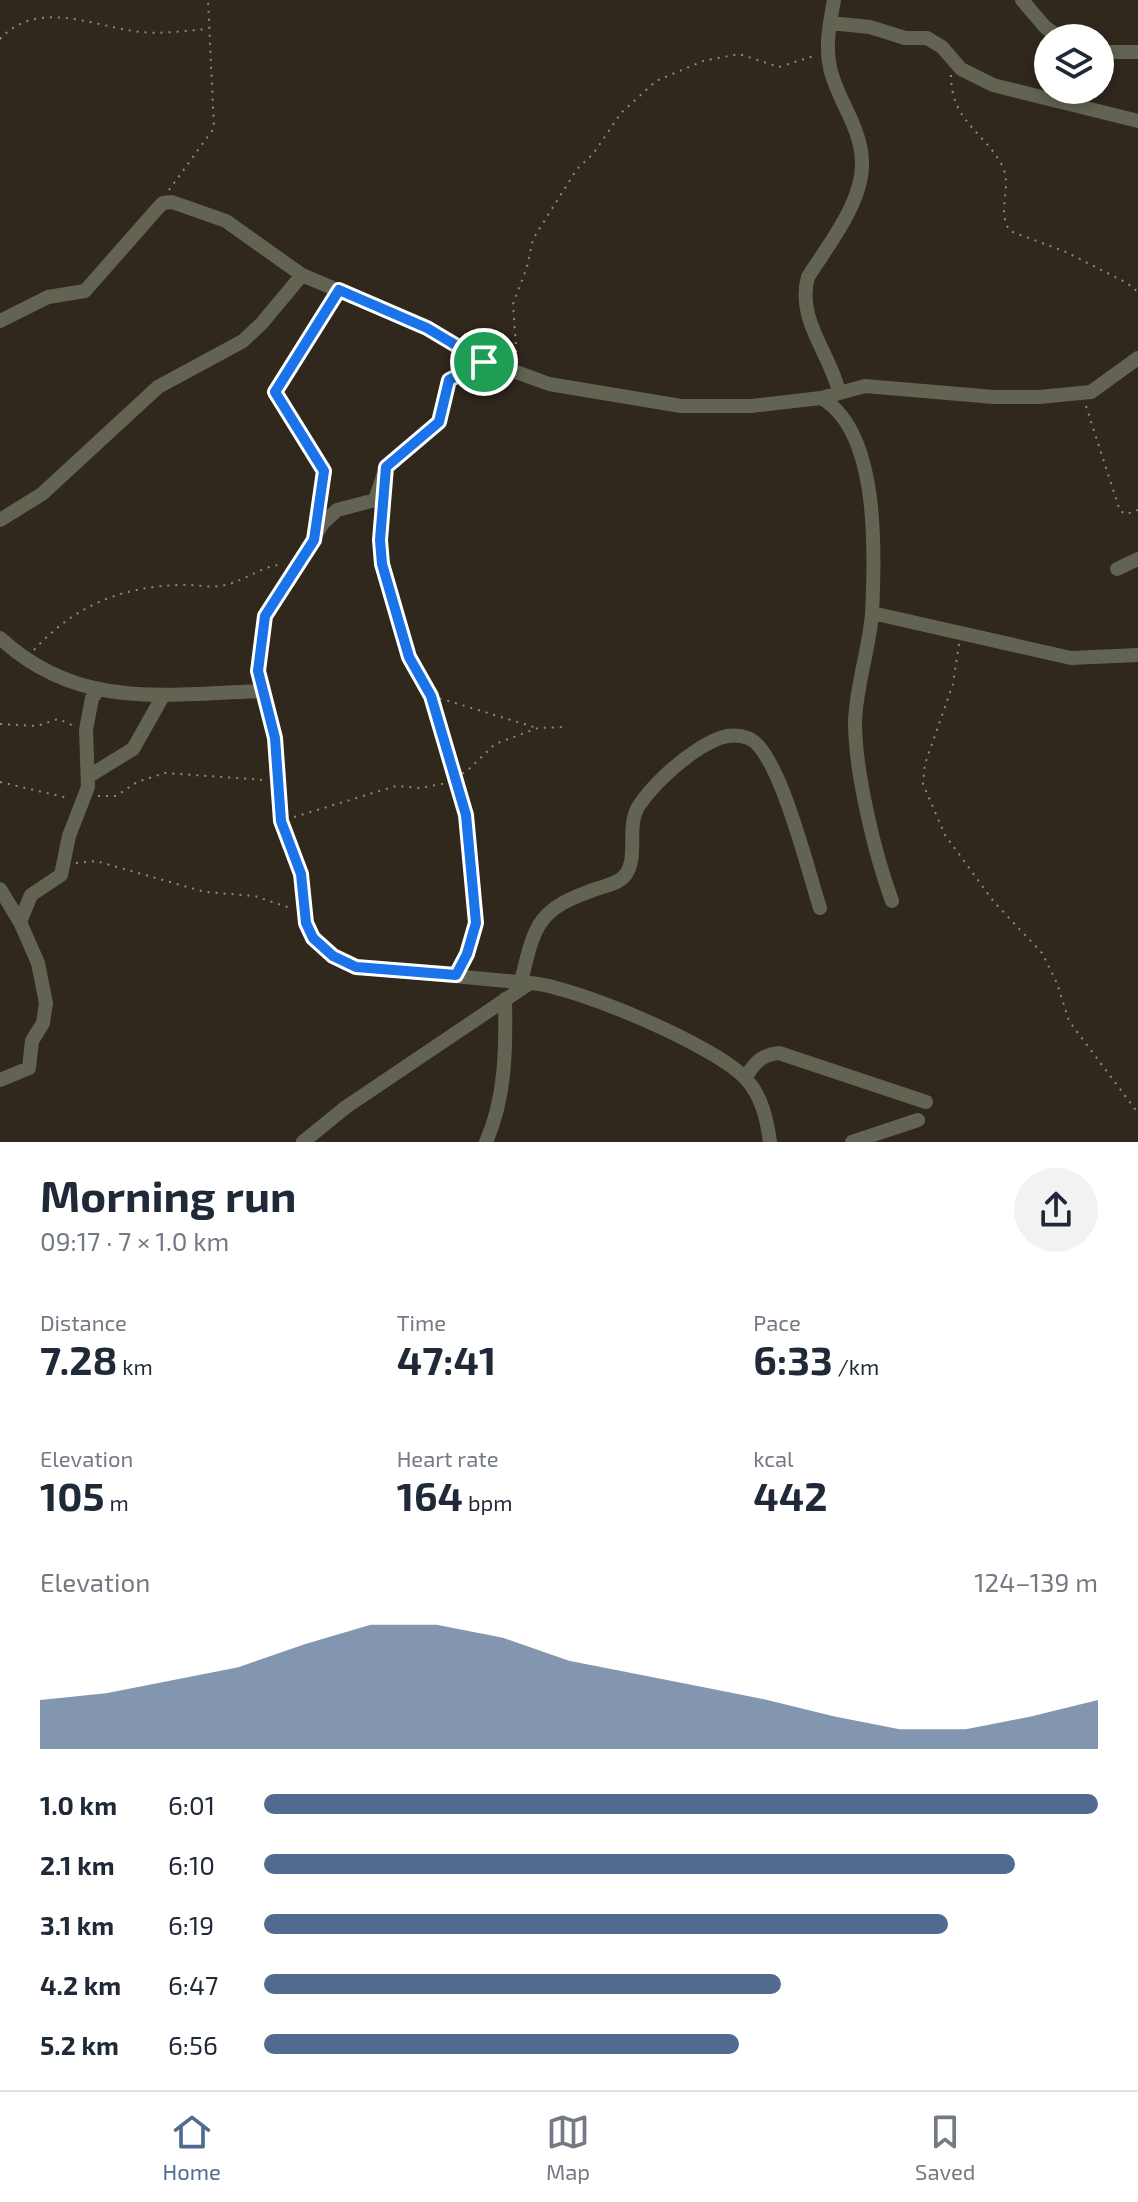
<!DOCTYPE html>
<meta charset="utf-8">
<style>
body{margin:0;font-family:"Exo 2",sans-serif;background:#f2f2f3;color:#1f2937;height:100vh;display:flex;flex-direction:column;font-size:30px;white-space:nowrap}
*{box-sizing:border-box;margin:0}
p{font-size:26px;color:#747a83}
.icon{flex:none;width:44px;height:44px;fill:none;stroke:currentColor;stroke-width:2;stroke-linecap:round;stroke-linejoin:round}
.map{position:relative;height:1142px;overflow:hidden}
.sheet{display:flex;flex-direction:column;background:#fff;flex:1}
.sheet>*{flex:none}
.fabs{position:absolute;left:1034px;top:24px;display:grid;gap:16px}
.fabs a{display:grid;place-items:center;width:80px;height:80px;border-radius:50%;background:#fff;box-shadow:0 4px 12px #0003;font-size:40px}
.pin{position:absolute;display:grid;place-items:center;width:68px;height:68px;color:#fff;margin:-34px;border:4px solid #fff;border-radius:50%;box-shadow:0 2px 8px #0007}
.round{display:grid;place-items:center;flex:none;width:84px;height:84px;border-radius:42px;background:#f2f2f3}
.summary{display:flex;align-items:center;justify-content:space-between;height:136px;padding:0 40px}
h1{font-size:44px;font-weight:700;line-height:60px}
.stats{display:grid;grid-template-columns:repeat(3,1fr);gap:12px;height:136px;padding:8px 40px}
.stats div{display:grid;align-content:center}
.stats b{font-size:40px;font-weight:700}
.stats small{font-size:22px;font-weight:400}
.stats p{font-size:22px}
.chart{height:224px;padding:16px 40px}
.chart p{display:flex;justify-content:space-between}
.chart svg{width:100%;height:144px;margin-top:8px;fill:#506a90;opacity:.7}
ul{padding:0 40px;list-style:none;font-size:26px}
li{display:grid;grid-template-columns:128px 96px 1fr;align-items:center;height:60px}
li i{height:20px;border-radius:10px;background:#506a90}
.tab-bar{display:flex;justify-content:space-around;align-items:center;height:112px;border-top:2px solid #e0e1e3;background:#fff;font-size:22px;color:#747a83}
.tab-bar a{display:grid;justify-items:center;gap:4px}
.tab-bar .on{color:#506a90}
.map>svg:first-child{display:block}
</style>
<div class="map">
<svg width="1138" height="1142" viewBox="0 0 1138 1142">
<rect width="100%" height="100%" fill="#30271d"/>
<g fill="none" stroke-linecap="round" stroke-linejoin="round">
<path stroke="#8f887f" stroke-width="2" stroke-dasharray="2 6" stroke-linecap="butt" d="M0,39C36,0 88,24 133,31C157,35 183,31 207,29
M951,75C951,121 983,131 1002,165C1013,186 996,211 1010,231L1066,252L1127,283L1138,292
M169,190L214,128L208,0
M517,360L513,304L527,267L533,239L577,169L593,154L621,113L656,81L703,61L739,54L779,67L814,56
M1086,406L1120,511L1126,514L1138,510
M317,511C335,446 301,444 275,392L333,302
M383,512L380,551L391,602L409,657L431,696L466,815L476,923L462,963
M959,644L953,684L925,764L923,784L945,835L994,902L1042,953L1057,983L1069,1021L1138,1113
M34,650C74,606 122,586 182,585C194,584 207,588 219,586C241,584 258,567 283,564
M432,696L537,728
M0,724L37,726L58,719L72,725
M0,782L68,798
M98,796H116L137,782L165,773L265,780
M294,817L396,786L420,788L447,783L468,770L495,744L538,728L565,727
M76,863L96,861L205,892L255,896L290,908"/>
<path stroke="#636353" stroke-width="14" d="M834,0C830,22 825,45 830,68C837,99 861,127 862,161C864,201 828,245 808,277C796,319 830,353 839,392
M1022,0L1045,27L1060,38
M830,23L870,27L905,38H927L942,47L961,69L993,85L1138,121
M1100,52H1138
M0,321L48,297L85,291L157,209L163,203L172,202L226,221L302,275L427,328L484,362
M821,398C880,431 875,555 872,614C869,650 856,686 855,722C855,772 875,855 892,901
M0,520L42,494L158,387L243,341L262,323L302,275
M1117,569L1138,559
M872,613L1071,658L1138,655
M0,638C79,711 165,694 263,691
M89,776L133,749L163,696
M0,889L20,922
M521,982C535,923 537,909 599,888C608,885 620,883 626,874C639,855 625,825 640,804C654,784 677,763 697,750C713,740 728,731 748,738C779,749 809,875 820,908
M530,983L356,967L333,956L313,938L306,923L301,874L281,821L275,738L258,671L265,616L323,523L337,510L375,500L386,467L439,422L449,380L476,364L489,362L549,384L681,406H751L821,398L865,386L994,397H1039L1091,392L1138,358
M745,1078C755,1063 760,1055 779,1053L926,1102
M0,1080L29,1068L32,1041L43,1023L46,1003L38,963L20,922L31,895L61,875L69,836L88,787L86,730L92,698L98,690
M303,1142L346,1107L530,983C575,986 717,1046 747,1080C762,1097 767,1120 770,1142
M486,1142C506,1097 506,1047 505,999
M852,1142L918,1120"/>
</g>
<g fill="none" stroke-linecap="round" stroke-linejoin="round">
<defs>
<path id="route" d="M339,290L427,328L484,362L449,380L439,422L386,467L380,540L382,564L409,657L431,696L466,815L476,923L467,954L456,975L356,967L333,956L313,938L306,923L301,874L281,821L275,738L258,671L265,616L314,540L324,471L275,392Z"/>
</defs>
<use href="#route" stroke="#fff" stroke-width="16"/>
<use href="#route" stroke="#1a73e8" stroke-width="10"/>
</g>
</svg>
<div class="fabs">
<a><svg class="icon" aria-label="layers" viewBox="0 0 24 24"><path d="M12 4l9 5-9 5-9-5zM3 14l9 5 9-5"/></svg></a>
</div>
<div class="pin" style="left:484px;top:362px;background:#1e9e55"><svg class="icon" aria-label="arrive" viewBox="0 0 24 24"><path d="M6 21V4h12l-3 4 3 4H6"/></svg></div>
</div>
<section class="sheet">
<div class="summary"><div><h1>Morning run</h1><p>09:17 · 7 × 1.0 km</p></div><a class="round"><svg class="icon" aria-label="share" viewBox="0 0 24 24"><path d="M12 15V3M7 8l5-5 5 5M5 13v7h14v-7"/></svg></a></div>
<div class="stats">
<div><p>Distance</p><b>7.28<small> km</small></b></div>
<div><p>Time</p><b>47:41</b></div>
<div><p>Pace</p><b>6:33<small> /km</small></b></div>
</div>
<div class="stats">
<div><p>Elevation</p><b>105<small> m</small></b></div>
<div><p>Heart rate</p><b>164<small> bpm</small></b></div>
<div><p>kcal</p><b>442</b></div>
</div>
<div class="chart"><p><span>Elevation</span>124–139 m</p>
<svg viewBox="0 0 160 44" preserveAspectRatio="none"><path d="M0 44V29L10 27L20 23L30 19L40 12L50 6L60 6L70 10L80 17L90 21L100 25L110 29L120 34L130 38L140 38L150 34L160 29V44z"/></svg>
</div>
<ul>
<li><b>1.0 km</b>6:01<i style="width:100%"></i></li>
<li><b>2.1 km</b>6:10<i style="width:90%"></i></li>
<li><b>3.1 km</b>6:19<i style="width:82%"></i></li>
<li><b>4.2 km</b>6:47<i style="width:62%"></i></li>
<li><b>5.2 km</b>6:56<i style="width:57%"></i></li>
</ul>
</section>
<nav class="tab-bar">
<a class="on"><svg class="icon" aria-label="home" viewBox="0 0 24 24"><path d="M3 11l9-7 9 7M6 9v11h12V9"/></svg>Home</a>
<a><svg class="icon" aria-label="map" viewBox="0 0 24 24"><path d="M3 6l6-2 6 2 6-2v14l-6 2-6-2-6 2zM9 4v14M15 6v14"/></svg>Map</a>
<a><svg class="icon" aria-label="saved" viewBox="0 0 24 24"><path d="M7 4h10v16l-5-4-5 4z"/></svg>Saved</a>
</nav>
